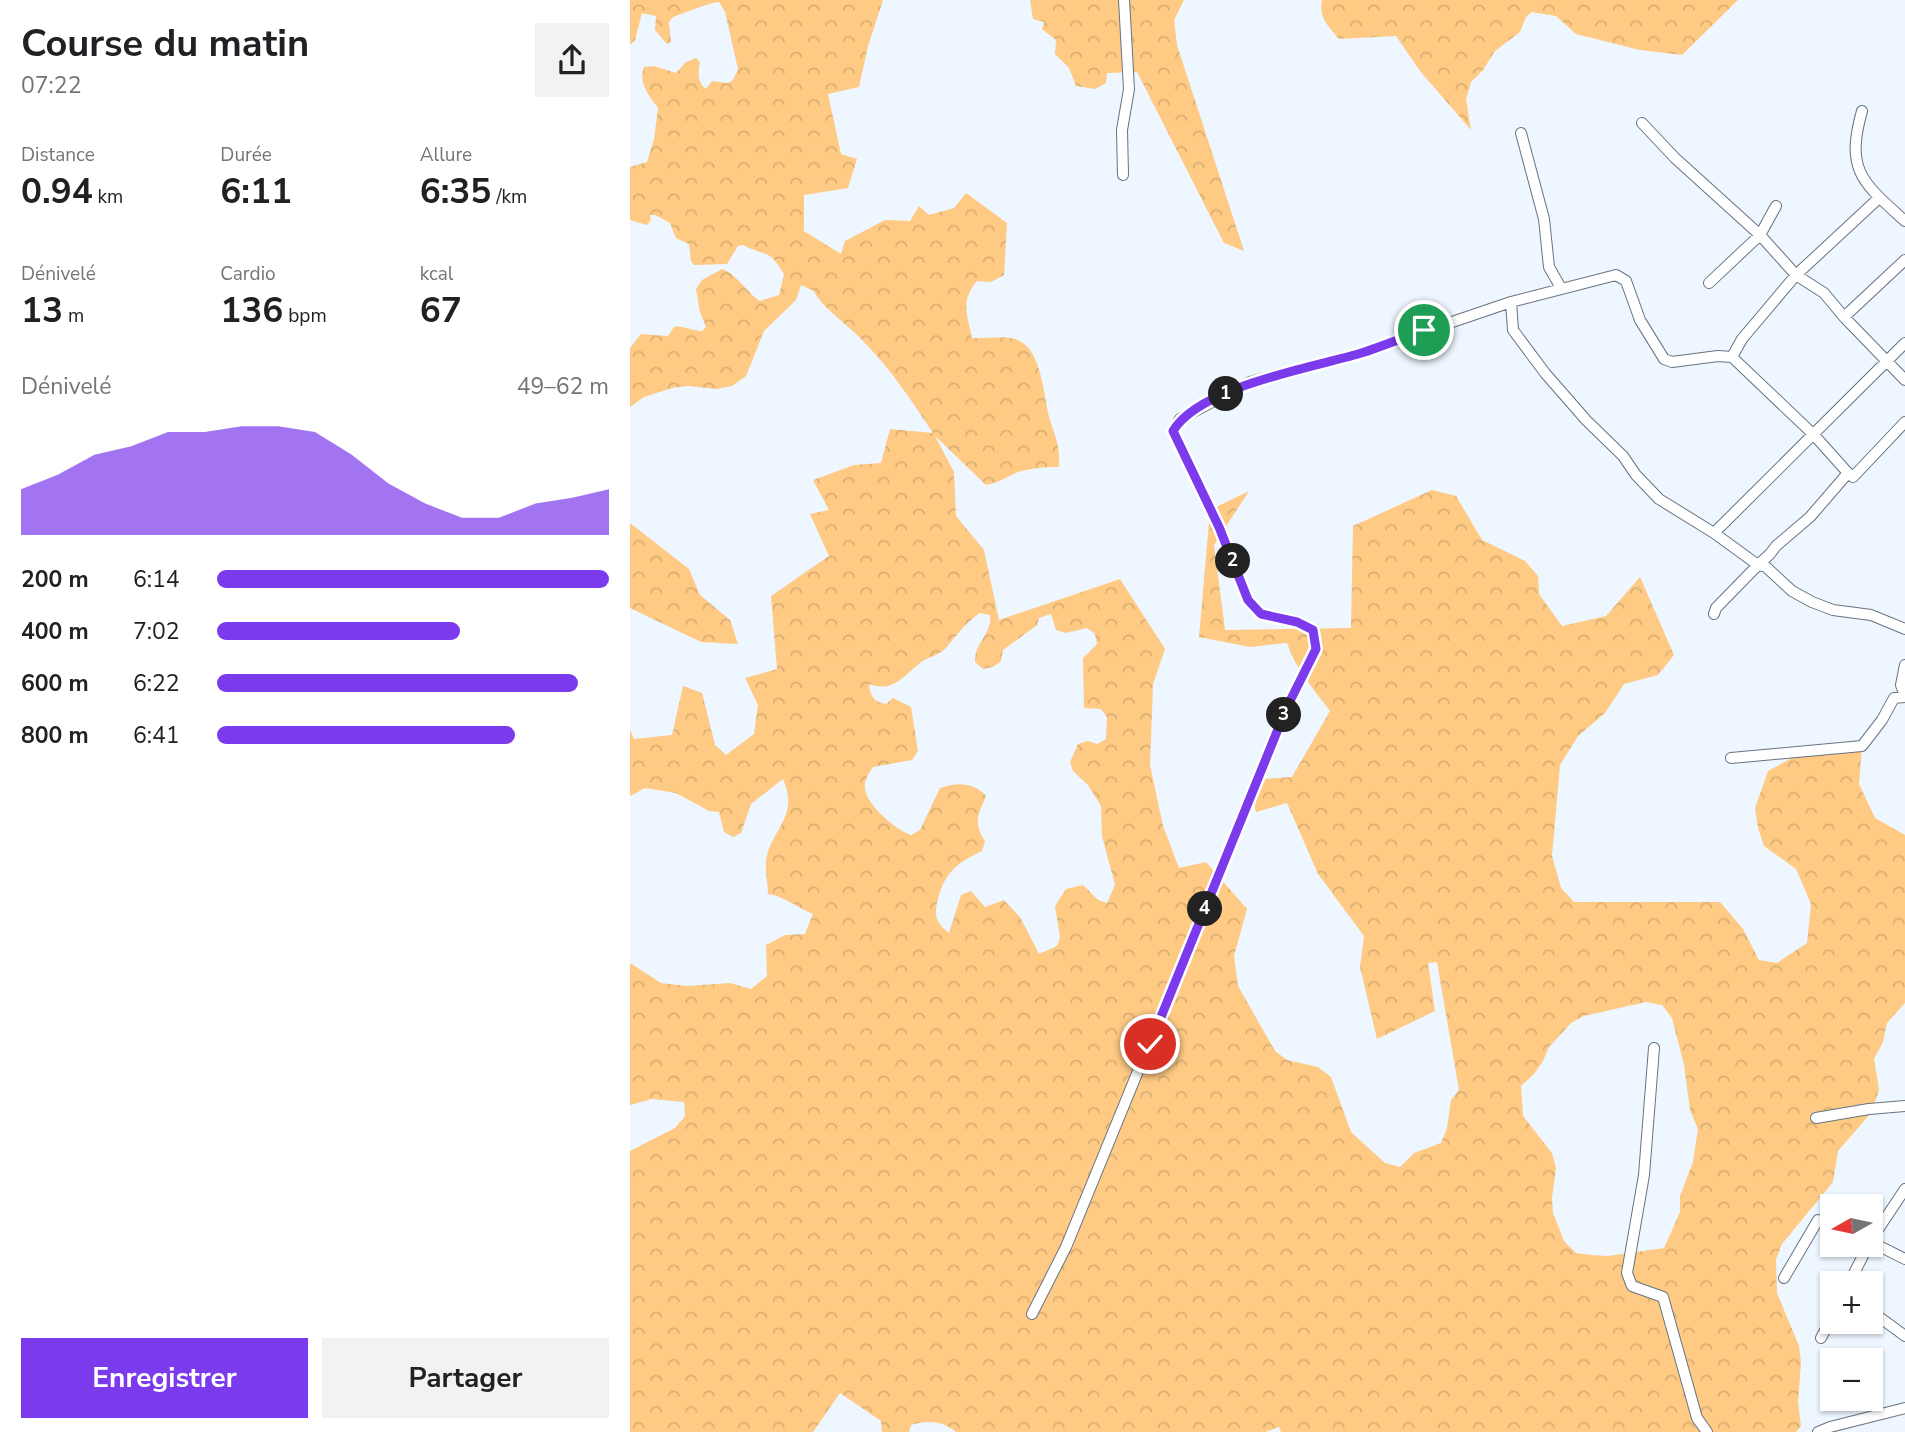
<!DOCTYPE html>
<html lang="fr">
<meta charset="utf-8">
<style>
body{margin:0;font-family:"Nunito Sans",sans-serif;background:#f2f2f2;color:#202124;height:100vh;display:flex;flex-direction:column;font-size:26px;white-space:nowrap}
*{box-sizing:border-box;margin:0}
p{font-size:23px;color:#757577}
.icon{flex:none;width:38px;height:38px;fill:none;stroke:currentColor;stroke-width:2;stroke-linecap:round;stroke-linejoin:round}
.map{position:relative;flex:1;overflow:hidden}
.side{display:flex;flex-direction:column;background:#fff;width:630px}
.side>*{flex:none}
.needle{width:46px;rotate:261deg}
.tools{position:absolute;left:1190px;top:1194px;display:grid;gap:14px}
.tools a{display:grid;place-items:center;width:63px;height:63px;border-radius:0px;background:#fff;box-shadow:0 2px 5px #0004;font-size:35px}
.pin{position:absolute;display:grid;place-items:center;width:60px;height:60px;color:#fff;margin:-30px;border:4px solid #fff;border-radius:50%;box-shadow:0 2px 7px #0007}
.km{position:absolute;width:35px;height:35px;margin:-18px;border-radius:50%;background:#222;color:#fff;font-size:19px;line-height:35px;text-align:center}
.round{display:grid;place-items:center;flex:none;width:74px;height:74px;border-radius:0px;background:#f2f2f2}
.overview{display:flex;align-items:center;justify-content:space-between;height:119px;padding:0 21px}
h1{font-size:38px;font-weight:700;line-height:52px}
.metrics{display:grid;grid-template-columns:repeat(3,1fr);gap:10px;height:119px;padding:7px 21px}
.metrics div{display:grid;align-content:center}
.metrics b{font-size:35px;font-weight:700}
.metrics small{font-size:19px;font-weight:400}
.metrics p{font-size:19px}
.chart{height:196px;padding:14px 21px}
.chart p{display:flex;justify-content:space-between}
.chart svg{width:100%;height:126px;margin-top:7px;fill:#7c3aed;opacity:.7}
.primary-button{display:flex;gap:14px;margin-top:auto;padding:14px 21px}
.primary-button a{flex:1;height:80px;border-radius:0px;background:#7c3aed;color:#fff;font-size:28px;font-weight:700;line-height:80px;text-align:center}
.primary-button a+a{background:#f2f2f2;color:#202124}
ul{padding:0 21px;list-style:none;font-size:23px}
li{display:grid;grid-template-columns:112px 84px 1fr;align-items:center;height:52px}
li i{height:18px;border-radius:9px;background:#7c3aed}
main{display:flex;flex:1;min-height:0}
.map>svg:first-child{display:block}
</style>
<main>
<section class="side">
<div class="overview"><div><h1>Course du matin</h1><p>07:22</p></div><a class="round"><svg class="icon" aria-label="share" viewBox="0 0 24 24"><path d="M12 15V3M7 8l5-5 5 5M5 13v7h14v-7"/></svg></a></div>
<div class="metrics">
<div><p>Distance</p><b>0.94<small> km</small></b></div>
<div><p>Durée</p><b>6:11</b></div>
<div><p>Allure</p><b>6:35<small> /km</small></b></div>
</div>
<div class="metrics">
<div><p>Dénivelé</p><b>13<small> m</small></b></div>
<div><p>Cardio</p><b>136<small> bpm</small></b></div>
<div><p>kcal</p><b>67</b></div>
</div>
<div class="chart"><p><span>Dénivelé</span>49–62 m</p>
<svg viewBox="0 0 160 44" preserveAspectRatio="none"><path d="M0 44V28L10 23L20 16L30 13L40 8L50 8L60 6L70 6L80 8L90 16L100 26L110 33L120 38L130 38L140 33L150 31L160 28V44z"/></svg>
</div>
<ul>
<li><b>200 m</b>6:14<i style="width:100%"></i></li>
<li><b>400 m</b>7:02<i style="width:62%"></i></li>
<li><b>600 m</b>6:22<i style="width:92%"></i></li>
<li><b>800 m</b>6:41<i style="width:76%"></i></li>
</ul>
<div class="primary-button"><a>Enregistrer</a><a>Partager</a></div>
</section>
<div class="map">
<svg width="1275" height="1432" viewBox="0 0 1275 1432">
<defs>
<pattern id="forest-crowns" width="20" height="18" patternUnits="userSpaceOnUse" patternTransform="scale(1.75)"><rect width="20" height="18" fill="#feca84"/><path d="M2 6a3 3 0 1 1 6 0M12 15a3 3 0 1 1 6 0" fill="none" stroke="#daae73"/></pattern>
</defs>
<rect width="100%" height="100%" fill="#eef6ff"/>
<path fill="url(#forest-crowns)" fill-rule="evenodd" d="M0,0H253L238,46L229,87L198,94L211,154L227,159L218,188L174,195V231L211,254L215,241L255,220L280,221L289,206L299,215L324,208L336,193L377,223L374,275L361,282L347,281C330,301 337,314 342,338C355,339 372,335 385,339C413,347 413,398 420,420C426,440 430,445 429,467C415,467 402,468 388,472C376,477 369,483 356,485L305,436L324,472L326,516L354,550L369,620L490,579L535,649L523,684L520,765L533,826L549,868L576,862L617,909L604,956L608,986L645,1051L657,1060L688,1067L701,1077L721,1132L755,1163L770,1167L784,1153L811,1143L817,1128L821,1100L829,1090L807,962L798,963L805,1011L747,1039L730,967L734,936L688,874L657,803L626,812L620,780L662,777L700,711C684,690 665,668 657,643L620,647L569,637L580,510L619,491L584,545L595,630L721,628L723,526L802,490L826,496L852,540L895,561L908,576L909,594L932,626L976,616L1010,577L1044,655L1028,675L994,684L975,713L948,736L930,765L922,856L931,888L944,902H1090L1113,929L1129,960L1147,963L1177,943L1181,904L1166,869L1134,846L1128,828L1125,808L1138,771L1171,753L1232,746L1229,784L1245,818L1275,835V1003L1257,1023L1253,1042L1244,1059L1249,1090L1241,1113L1208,1151L1203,1182L1152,1244L1146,1259L1147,1293L1169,1346L1171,1362L1168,1402L1171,1426L1166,1432H651L649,1427L635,1432H326C313,1421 297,1420 281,1425L279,1432H252L251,1421L210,1393L183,1432H0V1151L45,1128L55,1116L54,1102L22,1099L0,1105V963L31,983L57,986L100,983L121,989L137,976L136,945L155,935L175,934L183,914C168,908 152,895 138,894C138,884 135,872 136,861C140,830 170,817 153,779L121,804L111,833L103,837L94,832L89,812L79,811L46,793L15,788L0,796V730L4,739L42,735L53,686L72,693L85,745L96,755L124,734L128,705L115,678L147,669L141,596L199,556L180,514L199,510L183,480L224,465L251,463L260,429L303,433C282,401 260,368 233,341C221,327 190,306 184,291L171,285L166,300L134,331L116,376L102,386L87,389L58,386L42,388L14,397L0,407V348L11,334L38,336L44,327C52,325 62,331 72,331L76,327L70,312L66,289L72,280L92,269C107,274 116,292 130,301L149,295L154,274C139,248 136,257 113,245L108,246L97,264L64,265L61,261L59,244L46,238L40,223L25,215H20L21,220L17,225L0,220V167L17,162L24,139L28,108C19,95 8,84 14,67L24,66L46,73L56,62L66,58L70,62C68,72 67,83 76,89L82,81L98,83L103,80L108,69L95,12L89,2C83,1 52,14 43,17L39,22L41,42L37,44L25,30L26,16L12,13L5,40L0,45ZM350,613L360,615C363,633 344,643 345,662L353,669L363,667L371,661L373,650L407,625L409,618L421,614L426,630L436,633L457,628L465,634L467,644L453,658L454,708L471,709L477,717L476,739L467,744L458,741L448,744L440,762L443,771L458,785L471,806L472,836L485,885L477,903L468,900L453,885L436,889L425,906L430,937L427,946L409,954L390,917L374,900L355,907L341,891L331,895L319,933C314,929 307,923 306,915C305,903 312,882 320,873C329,862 340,857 352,851L355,841C343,823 348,815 356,796C344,782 327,782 310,788L290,830L281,835C266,830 236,805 235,788C234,780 239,773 243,767L282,760L288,751L281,707L263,698L256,704C244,702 240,696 239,684C264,693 273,676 291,662C299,657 309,655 315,649C328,634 334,624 350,613ZM1016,1002L1032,1005L1042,1018L1054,1065L1060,1110L1068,1129L1063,1162L1050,1196V1212L1034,1248L978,1256L961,1255L946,1253L934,1241L923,1213L922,1198L926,1168L922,1153L893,1116L891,1086L904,1074L913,1061L919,1047L941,1023L954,1016Z
M400,0H554L544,20L547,45L614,251L594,243L507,72L477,73L476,83L465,89L446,86L439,68L425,54L426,40L412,29L414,22L403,19Z
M692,0H1108L1052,55L1010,50L946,34L926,16L902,12L896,17L890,32L865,51L853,70L841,82L836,99L841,130L790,71L766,36L709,39C699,27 688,17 692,0Z
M0,523L59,569L70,595L100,620L108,644L71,642L0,608Z"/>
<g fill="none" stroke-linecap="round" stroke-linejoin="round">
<defs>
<path id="minor" d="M1232,111C1215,171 1233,183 1275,221
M1012,123L1045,158L1130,235L1166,275L1194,293L1214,317L1275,380
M891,133L914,219L919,267L931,288
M493,175L492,130L499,89L494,0
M1079,283L1130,235L1146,206
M881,302L986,275L996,281L1010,320L1034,359L1042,362L1088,356L1102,357L1184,435L1218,473L1180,517L1146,546L1140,554L1128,565L1084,533
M1214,317L1275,260
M1102,357L1112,339L1166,275L1249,198
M1218,473L1223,477L1275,422
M1084,614L1086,608L1128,565L1136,567L1162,591L1182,602L1203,610L1241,615L1275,629
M1275,665L1271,685L1275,696
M1101,758L1232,746L1252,720L1264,698L1275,697
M1024,1048L1014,1175L997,1273L1002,1286L1033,1297L1067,1418L1077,1432
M1186,1118L1239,1109L1275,1106
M1241,1240L1275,1189
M1241,1242L1275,1259
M1154,1278L1188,1220L1202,1224
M1219,1283L1239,1244
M1241,1311L1275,1336
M402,1314L436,1247L657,707L686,649L683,630L667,622L631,614L618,600L589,527L543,431L550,419L620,382L731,353L881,302L883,330L915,373L956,420L993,456L1006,475L1029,499L1084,533L1275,343
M1191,1338L1202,1317
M1188,1432L1200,1427L1275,1408"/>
</defs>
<use href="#minor" stroke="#677380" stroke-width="12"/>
<use href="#minor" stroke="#fff" stroke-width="10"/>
</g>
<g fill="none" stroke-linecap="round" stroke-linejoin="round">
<defs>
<path id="route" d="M520,1044L657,707L686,649L683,630L667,622L631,614L618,600L589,527L543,431C569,387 680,368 728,354C751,347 772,338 794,330"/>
</defs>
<use href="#route" stroke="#fff" stroke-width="14"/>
<use href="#route" stroke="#7c3aed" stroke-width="9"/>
</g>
</svg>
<div class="tools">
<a><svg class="needle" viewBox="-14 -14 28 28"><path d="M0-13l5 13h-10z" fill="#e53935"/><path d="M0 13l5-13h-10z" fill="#757577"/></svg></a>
<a>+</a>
<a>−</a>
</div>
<div class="pin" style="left:794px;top:330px;background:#1e9e55"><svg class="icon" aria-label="arrive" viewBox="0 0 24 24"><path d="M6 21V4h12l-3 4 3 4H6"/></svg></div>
<div class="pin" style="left:520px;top:1044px;background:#d93025"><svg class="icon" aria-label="check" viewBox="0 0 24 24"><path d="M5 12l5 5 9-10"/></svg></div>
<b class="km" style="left:596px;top:394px">1</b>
<b class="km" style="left:603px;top:561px">2</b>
<b class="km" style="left:654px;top:715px">3</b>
<b class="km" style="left:575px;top:909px">4</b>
</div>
</main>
